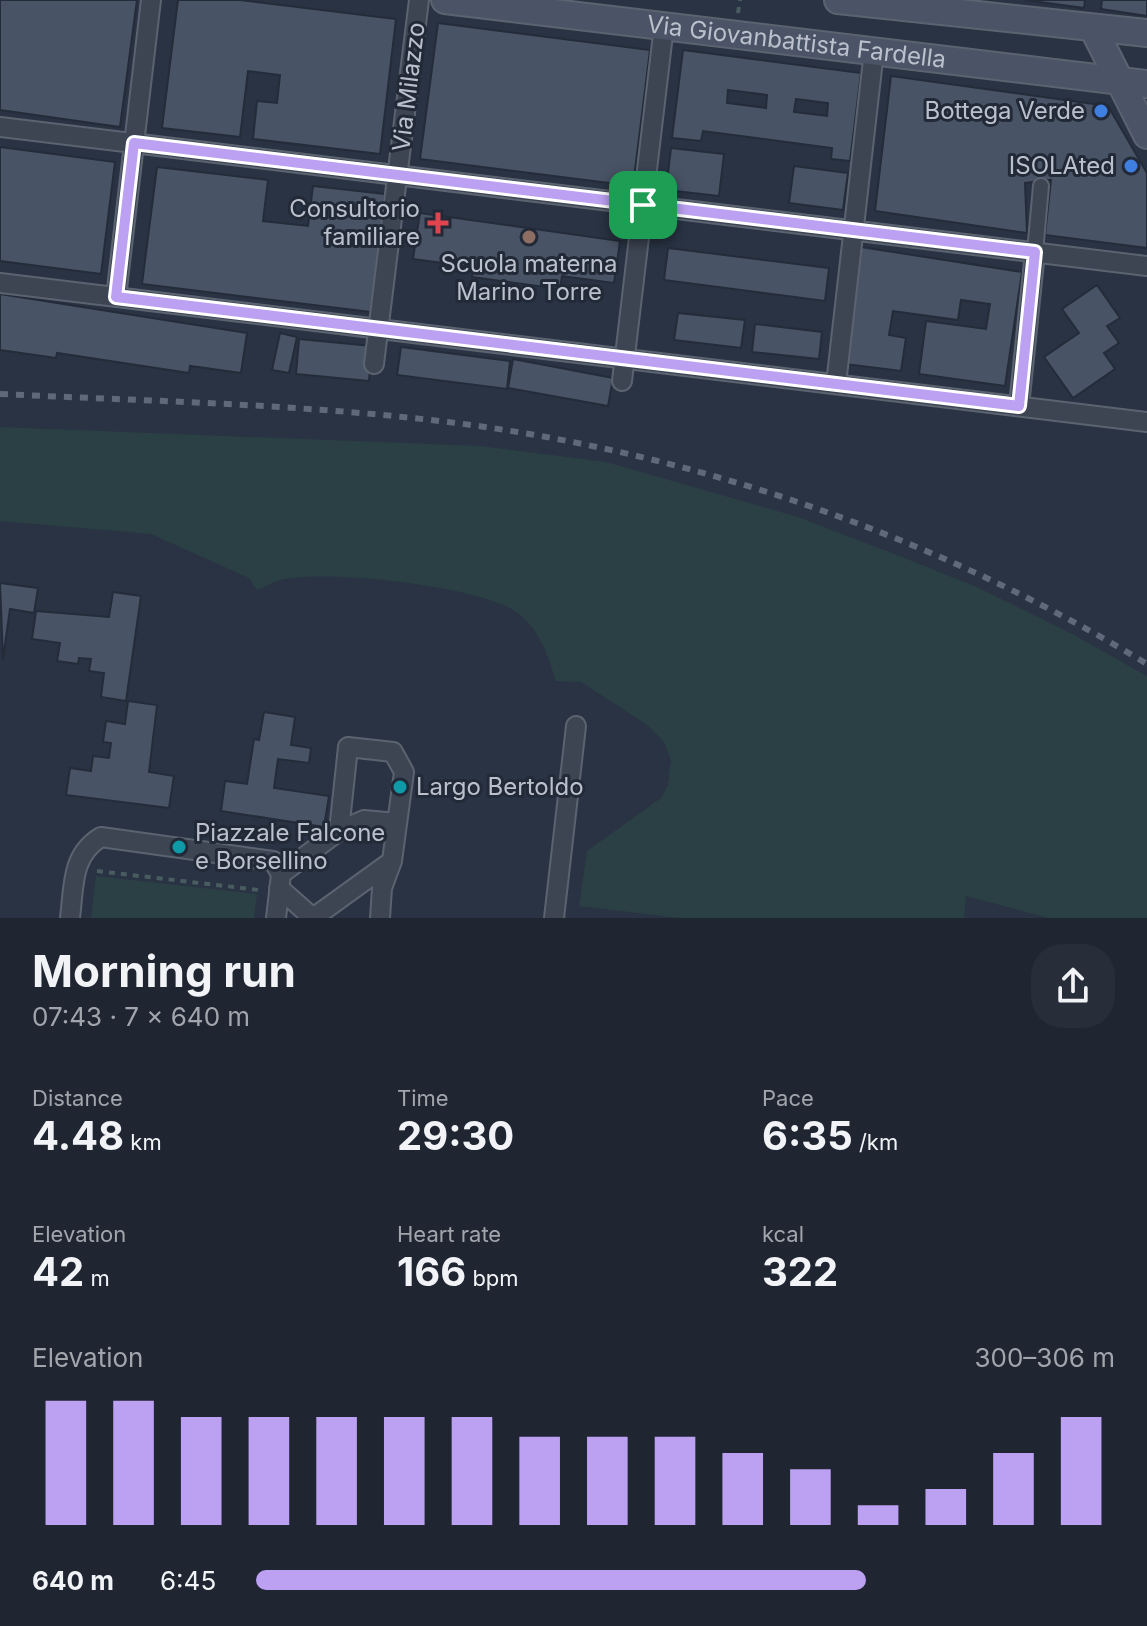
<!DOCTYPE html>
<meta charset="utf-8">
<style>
body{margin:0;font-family:Inter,sans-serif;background:#272e3a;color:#f1f3f6;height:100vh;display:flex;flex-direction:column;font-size:30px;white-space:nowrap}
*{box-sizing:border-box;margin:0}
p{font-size:26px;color:#a1a5ac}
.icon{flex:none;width:44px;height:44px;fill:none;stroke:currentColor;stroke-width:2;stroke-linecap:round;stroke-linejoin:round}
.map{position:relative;height:918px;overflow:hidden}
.side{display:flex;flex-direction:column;background:#1f2632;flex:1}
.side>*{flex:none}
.pin{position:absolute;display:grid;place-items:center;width:68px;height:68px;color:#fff;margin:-34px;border-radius:16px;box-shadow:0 4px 12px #0006}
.round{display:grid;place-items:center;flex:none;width:84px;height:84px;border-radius:32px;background:#272e3a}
.headline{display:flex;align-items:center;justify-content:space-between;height:136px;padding:0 32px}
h1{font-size:44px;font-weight:700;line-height:60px}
.stats{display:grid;grid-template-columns:repeat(3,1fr);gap:12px;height:136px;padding:8px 32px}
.stats div{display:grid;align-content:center}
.stats b{font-size:40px;font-weight:700}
.stats small{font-size:22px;font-weight:400}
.stats p{font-size:22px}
.chart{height:224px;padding:16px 32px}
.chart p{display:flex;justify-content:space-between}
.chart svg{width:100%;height:144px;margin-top:8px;stroke:#bca0f2;stroke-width:6}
ul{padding:0 32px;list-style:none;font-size:26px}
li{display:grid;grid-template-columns:128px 96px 1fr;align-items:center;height:60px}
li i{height:20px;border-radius:10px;background:#bca0f2}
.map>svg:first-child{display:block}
</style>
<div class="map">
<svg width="1147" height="918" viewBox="0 0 1147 918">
<rect width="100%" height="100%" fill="#293343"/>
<path fill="#2b4044" d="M0,427L480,446L606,462L798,517L902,557L979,588L1072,634L1147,676V918H1049L966,896L964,918H680L579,906L587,851L661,798L668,785L671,760L664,742L646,724L581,682L556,681C548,656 540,630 518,613C482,586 331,570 285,579C276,580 266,586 257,590L249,578L151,534L0,521Z
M96,876L257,894L254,918H91Z"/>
<path fill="#485365" stroke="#242c3a" stroke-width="2" fill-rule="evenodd" d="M0,0H137L120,127L0,110Z
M178,0H240L396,19L380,154L253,139L257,101L277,103L280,75L248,71L240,137L162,128Z
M1025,0H1085L1084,8Z
M1102,0H1147V16L1101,9Z
M438,23L650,50L633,186L420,159Z
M683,50L861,73L850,161L831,159L832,148L703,131L701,141L672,138ZM728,90L767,95L766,108L727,103ZM796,99L828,103L827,116L794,112Z
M891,76L1108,106L1147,173V248L1045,235L1051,180L1025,183L1027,233L875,211Z
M0,147L115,162L101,274L0,261Z
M671,148L724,154L719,196L666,190Z
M794,166L848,173L843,210L789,203Z
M157,167L268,180L263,221L308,226L313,186L385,194L371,312L142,284Z
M420,213L620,241L614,283L562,276L560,289L472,277L473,267L413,259Z
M861,247L1022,272L1005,386L919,374L926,321L986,329L990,304L961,300L958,320L893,311L889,335L906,338L901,371L845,364Z
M668,248L829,268L825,301L664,280Z
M1097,285L1120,318L1107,326L1119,343L1104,353L1115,369L1073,398L1044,357L1079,333L1062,309Z
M0,294L247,333L241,373L190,366L189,373L57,353L56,358L0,350Z
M678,313L745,320L741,348L674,340Z
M755,324L822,332L819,359L752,352Z
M280,333L297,337L289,373L272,370Z
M299,339L372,346L369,381L296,374Z
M401,347L510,361L507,389L397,375Z
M513,359L613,378L608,406L508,388Z
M0,583L38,588L34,613L10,609L3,659Z
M113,592L141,596L126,701L101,697L104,673L89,671L91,659L79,658L78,664L57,661L60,643L32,639L36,611L109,617Z
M128,701L157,705L149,772L174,776L169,808L66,795L70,768L91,771L93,756L109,758L111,743L103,742L106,721L125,724Z
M264,712L295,717L291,745L311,748L309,763L278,759L274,788L329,796L324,827L221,811L225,781L247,784L254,739L259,740Z"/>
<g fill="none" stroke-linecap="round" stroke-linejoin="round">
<defs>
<path id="pedestrian" d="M1035,252L1041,186"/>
<path id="minor" d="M0,127L1147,266
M0,283L1147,422
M116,297L151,0
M374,364L419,0
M622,381L664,26
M836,384L874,51
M1019,406L1035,252
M281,874L339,831L364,820L397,823
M279,888L313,918
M70,918C74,886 71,855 101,837L273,861L281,874L276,918
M313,918L392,861L404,772L393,752L348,747L339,831
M380,918L382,888L392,861
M554,918L576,726"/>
<g id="secondary">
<path id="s1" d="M445,0L1147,84"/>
<path d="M838,0L1147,33"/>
<path d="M1093,28L1147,135"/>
</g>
</defs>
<use href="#pedestrian" stroke="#5c6370" stroke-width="18"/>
<use href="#minor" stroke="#5c6370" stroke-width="22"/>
<use href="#secondary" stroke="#5c6370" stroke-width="30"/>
<path stroke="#495d60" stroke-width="4" stroke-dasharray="6 6" stroke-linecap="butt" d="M738,13L740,0
M97,871L259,890"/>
<use href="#pedestrian" stroke="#3d4553" stroke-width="14"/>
<use href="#minor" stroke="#3d4553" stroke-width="18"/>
<use href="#secondary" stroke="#4b5466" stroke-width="26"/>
<path stroke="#5f697a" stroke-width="6" stroke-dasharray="8 8" stroke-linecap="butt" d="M0,394C149,401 299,404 448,422C692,452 936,536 1147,664"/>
</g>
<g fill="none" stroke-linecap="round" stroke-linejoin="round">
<defs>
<path id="route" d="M134,143L1035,252L1019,406L116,297Z"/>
</defs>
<use href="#route" stroke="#fff" stroke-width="16"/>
<use href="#route" stroke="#bca0f2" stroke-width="10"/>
</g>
<g fill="#3f7fe0" stroke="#222a38" stroke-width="3">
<circle cx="1101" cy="111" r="8"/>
<circle cx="1131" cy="166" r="8"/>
</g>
<path fill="#e0444e" stroke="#222a38" stroke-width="3" d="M434 211h8v8h8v8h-8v8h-8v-8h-8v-8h8z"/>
<circle fill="#8d6e63" stroke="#222a38" stroke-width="3" cx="529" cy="237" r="8"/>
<g fill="#0f9aa8" stroke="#222a38" stroke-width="3">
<circle cx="400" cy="787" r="8"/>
<circle cx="179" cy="847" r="8"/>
</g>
<g text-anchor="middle" stroke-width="6" stroke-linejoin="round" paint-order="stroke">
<g font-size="24" fill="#bbc1cc" stroke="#222a38">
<text dy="8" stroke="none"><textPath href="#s1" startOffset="354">Via Giovanbattista Fardella</textPath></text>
<text transform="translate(409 87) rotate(-83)" y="8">Via Milazzo</text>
</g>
<g font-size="24" fill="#bbc1cc" stroke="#222a38" text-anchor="end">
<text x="1085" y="119">Bottega Verde</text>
<text x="1115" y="174">ISOLAted</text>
<text x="420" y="217">Consultorio<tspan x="420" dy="28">familiare</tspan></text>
<text x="529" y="272" text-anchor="middle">Scuola materna<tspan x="529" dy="28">Marino Torre</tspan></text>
<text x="416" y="795" text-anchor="start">Largo Bertoldo</text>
<text x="195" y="841" text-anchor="start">Piazzale Falcone<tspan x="195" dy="28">e Borsellino</tspan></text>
</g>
</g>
</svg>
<div class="pin" style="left:643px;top:205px;background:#1e9e55"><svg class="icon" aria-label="arrive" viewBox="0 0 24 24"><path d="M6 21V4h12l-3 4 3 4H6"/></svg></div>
</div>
<section class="side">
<div class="headline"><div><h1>Morning run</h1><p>07:43 · 7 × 640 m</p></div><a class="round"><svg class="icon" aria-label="share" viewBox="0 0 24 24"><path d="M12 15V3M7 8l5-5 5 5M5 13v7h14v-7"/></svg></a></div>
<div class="stats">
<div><p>Distance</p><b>4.48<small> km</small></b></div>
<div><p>Time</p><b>29:30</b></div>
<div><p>Pace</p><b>6:35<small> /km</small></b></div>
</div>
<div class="stats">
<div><p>Elevation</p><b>42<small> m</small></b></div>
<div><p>Heart rate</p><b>166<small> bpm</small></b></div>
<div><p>kcal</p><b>322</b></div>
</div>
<div class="chart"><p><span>Elevation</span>300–306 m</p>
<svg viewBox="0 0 160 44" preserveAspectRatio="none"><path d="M5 44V6M15 44V6M25 44V11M35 44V11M45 44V11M55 44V11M65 44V11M75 44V17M85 44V17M95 44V17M105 44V22M115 44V27M125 44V38M135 44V33M145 44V22M155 44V11"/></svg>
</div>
<ul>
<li><b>640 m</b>6:45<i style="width:71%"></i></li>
</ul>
</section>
